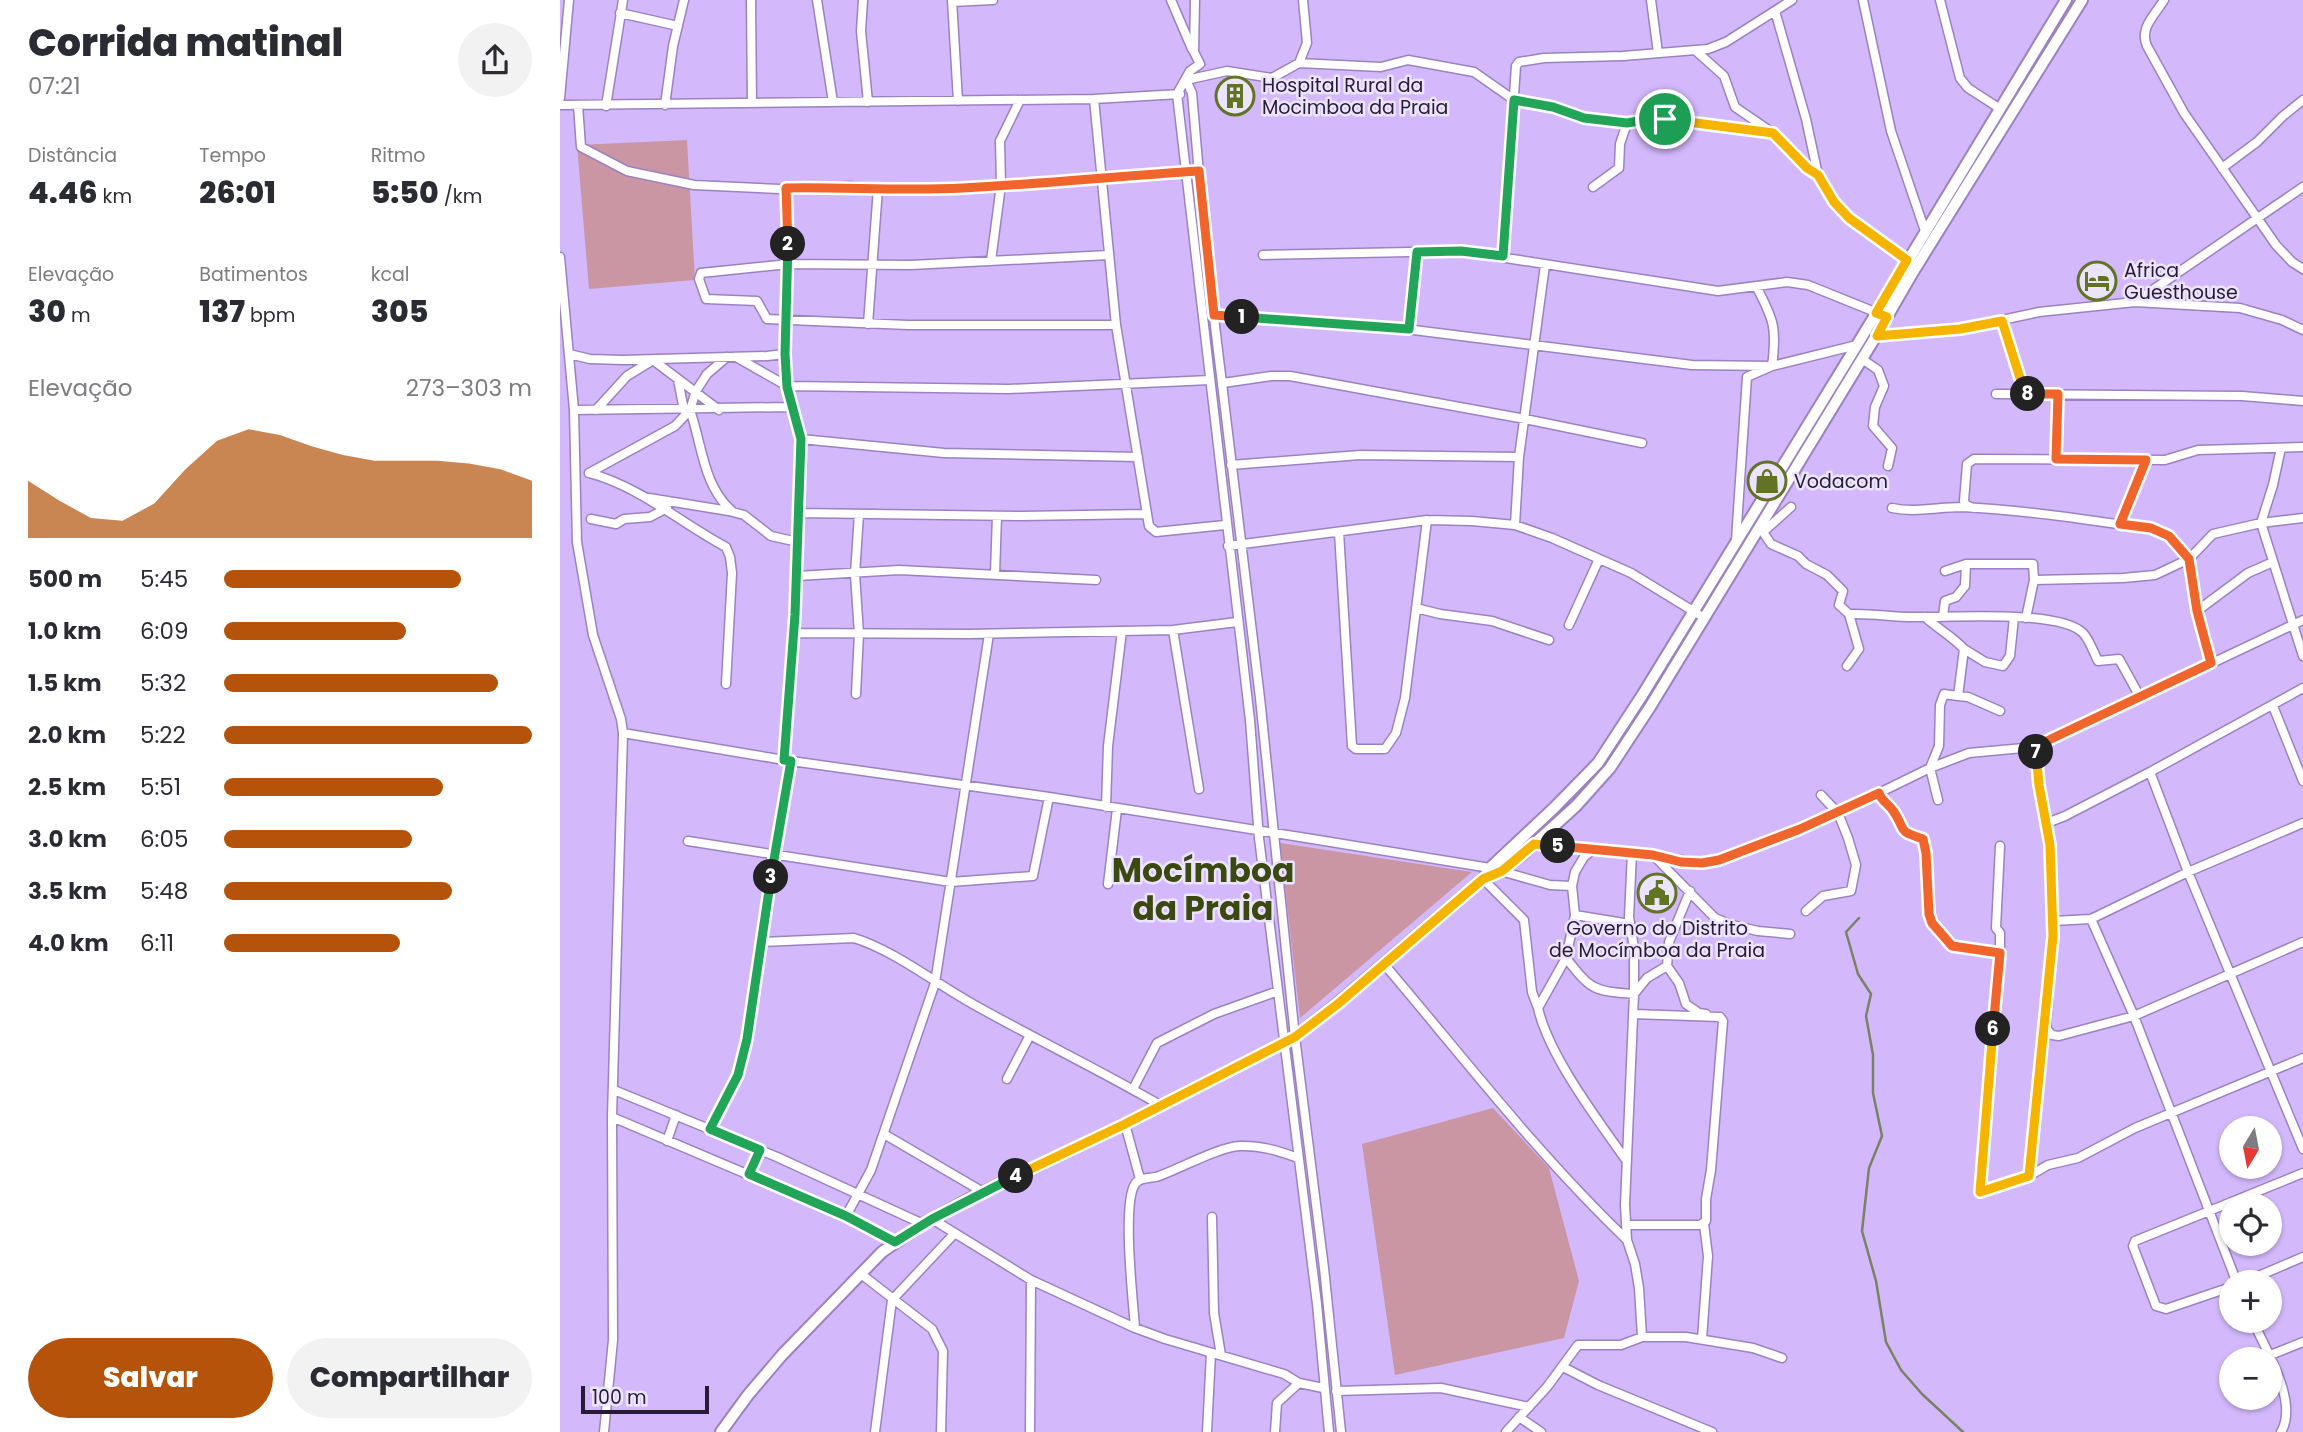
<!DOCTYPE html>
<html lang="pt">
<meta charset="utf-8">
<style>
body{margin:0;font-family:Poppins,sans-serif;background:#f2f2f3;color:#2b2b33;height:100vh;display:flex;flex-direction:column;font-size:26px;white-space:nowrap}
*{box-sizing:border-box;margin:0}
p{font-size:23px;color:#7c7c81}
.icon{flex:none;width:38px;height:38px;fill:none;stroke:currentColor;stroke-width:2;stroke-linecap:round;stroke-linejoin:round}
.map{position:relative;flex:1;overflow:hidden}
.drawer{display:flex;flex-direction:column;background:#fff;width:560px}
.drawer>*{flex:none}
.needle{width:46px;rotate:190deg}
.buttons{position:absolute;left:1659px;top:1116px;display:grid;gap:14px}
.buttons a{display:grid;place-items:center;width:63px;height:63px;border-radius:50%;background:#fff;box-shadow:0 2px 5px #0004;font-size:35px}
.scale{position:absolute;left:21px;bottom:18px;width:128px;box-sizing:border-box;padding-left:7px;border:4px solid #261c35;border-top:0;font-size:19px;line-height:24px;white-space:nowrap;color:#261c35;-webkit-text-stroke:5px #ece3fe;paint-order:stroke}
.pin{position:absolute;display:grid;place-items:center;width:60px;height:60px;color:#fff;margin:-30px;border:4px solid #fff;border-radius:50%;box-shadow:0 2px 7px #0007}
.km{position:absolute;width:35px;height:35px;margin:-18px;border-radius:50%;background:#222;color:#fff;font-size:19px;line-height:35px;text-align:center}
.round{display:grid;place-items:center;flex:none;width:74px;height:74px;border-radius:37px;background:#f2f2f3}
.head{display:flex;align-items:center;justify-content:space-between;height:119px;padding:0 28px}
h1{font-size:38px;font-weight:800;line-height:52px}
.figures{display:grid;grid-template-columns:repeat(3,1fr);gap:10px;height:119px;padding:7px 28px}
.figures div{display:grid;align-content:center}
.figures b{font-size:30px;font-weight:800}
.figures small{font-size:19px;font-weight:400}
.figures p{font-size:19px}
.chart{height:196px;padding:14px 28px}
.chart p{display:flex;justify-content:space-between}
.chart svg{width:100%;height:126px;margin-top:7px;fill:#b45309;opacity:.7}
.button{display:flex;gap:14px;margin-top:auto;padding:14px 28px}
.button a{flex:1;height:80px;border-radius:42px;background:#b45309;color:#fff;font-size:28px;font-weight:800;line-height:80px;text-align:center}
.button a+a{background:#f2f2f3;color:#2b2b33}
ul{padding:0 28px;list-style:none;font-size:23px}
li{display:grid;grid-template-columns:112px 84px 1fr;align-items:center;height:52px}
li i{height:18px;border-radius:9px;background:#b45309}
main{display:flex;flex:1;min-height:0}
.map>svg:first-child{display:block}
</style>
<main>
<section class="drawer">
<div class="head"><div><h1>Corrida matinal</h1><p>07:21</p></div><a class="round"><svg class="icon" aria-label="share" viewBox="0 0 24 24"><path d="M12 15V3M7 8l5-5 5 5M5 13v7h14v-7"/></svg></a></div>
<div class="figures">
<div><p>Distância</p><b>4.46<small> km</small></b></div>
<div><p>Tempo</p><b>26:01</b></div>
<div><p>Ritmo</p><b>5:50<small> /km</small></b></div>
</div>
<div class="figures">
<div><p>Elevação</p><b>30<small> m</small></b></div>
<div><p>Batimentos</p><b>137<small> bpm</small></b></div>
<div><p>kcal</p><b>305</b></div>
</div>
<div class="chart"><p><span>Elevação</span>273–303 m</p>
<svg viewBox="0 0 160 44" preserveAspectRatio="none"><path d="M0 44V24L10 31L20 37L30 38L40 32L50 20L60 10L70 6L80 8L90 12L100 15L110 17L120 17L130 17L140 18L150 20L160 24V44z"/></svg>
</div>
<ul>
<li><b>500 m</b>5:45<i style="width:77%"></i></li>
<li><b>1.0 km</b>6:09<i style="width:59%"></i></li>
<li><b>1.5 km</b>5:32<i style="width:89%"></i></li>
<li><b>2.0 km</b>5:22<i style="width:100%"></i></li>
<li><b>2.5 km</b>5:51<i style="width:71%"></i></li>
<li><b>3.0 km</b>6:05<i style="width:61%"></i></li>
<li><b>3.5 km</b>5:48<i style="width:74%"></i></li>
<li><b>4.0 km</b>6:11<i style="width:57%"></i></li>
</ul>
<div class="button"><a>Salvar</a><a>Compartilhar</a></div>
</section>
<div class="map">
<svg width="1743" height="1432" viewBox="0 0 1743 1432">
<rect width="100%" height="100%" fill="#d3b9fc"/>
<path fill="#cb96a3" d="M127,140L135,280L29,289L17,145Z
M720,843L912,872L740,1018Z
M933,1108L989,1168L1019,1281L1004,1338L835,1375L802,1144Z"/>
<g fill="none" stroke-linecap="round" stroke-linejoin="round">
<path stroke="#798261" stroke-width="2.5" d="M1299,918L1286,932L1298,974L1311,994L1306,1016L1313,1055V1093L1322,1136L1309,1168L1302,1231L1316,1281L1326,1342L1341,1370L1362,1394L1403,1432"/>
<defs>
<path id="street" d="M191,0L192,103
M257,0L273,102
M303,0L301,31L308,102
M392,0L398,101
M611,0L632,49
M635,0L634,52L640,64L630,71L617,94L690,720L699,838L757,1304L769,1432
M1091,0L1098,53
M1303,0L1331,131L1365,231
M1380,0L1400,78L1408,88L1439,108
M1604,0C1595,15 1579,28 1587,46L1624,113L1716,245L1732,262L1743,269
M392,2L433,0
M1215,11L1246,119L1258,175L1274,203L1289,218L1347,260
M60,13L118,26
M1136,51L1164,76L1175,107L1213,133L1247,168L1258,175
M739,63L747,43L743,0
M626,80L632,93L645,243L700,698L735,1037L764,1268L781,1432
M626,80L667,71L712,78L739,63L821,67L848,60L914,72L954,100L993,108L1024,118L1067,123L1096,118L1213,133
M0,98L9,0
M534,99L556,325L589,526L596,532L665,525
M0,105L534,99L620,94
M18,105L21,147L67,171L134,185L220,189L290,186L327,190L402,188L639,171
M105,105L113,46L124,0
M46,106L63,0
M1662,168L1697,142L1723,116L1743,100
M1033,187L1059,168L1060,144L1067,123
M549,255L351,265L229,264L141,273L139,279L146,299L197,301L207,319L348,325H556
M703,255L901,251L1158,291L1227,282L1248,285L1320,314
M943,256L956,66L959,62L984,58L1063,56L1148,49L1166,42L1232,0
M0,257L14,410L17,542L33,635L61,719L63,733L52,1117L53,1340L44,1432
M431,261L441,185L440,141L460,100
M1575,302L1743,187
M654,315L830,327L1132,365L1212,366L1297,345
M1442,321L1465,394
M308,324L318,188
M849,329L857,252
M1314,335L1400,329L1479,312L1575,302L1680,308L1722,320L1743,330
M9,354L30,359L62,360L207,356L225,354
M176,357L227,386L449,389L650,380
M1302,359L1318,370L1324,386L1315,407L1313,426L1332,448L1328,466
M118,380L124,410
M663,383L711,376H730L965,419L1082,443
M1436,394L1682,396L1743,401
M14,410L231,407
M36,410L67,376L93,360L159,410
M130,410C142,444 143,486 172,511
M241,439L384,453L578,457
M1496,459L1498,394
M671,465L800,455L959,457
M29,473C79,486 121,523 166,547L170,557L172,573L166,684
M29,473L115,426L130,410L136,391L147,374L167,357
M89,498L169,511L184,515L211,536L238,542
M1231,507L1203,532L1211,544L1238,556L1246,564L1267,575L1283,591L1279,605L1289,614L1299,649L1287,666
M1332,508C1355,513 1378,507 1402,507C1465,510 1529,520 1591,529L1609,536L1629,559L1653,534L1701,523L1713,485L1721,448
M1413,508L1406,505L1404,501L1407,464L1414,459L1605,460L1638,450L1743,447
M239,513L460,516L587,514
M1743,518L1701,523L1743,656
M31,519L56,524L64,519L90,517L107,508
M955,525L959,457L985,265
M1560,525L1586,460
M779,532L792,746L796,749H825L836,733L845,698L867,520
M1176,540L1187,377L1212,366C1217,328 1214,320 1196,286
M668,546L867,520L912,521L955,525L992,538L1071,573L1138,614
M1385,571L1406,564H1473L1474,580L1563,578L1595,575L1629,559L1637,611L1651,663
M435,574L437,516
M237,576L339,570L536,580
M856,608L880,614L932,621L989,640
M1637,611L1688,573L1713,562
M1289,614C1312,613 1331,617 1353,617C1388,618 1499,609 1523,633C1529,639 1534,653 1538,661L1559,659L1580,697
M1383,616L1385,601L1396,597L1405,586L1406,564
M1365,617C1378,629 1392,636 1404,649L1398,696L1384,694L1380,705L1379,746L1370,768L1378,800
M1466,618L1474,580
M1743,620L1475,747L1491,862L1493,936L1486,1028L1492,1035L1499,1036L1574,1016L1743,942
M1009,625L1039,559
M613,630L639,789
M234,633L409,634L613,630L677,622
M1404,649L1425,662L1443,666L1450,656L1454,617
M296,694L299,634L295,574L299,514
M1398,696L1408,697L1440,711
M1713,706L1743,781
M63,733L224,760L489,797L740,837L930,868L990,885L1012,886
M224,760L235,615L241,439L227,386L225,354L229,264L226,188
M1590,772L1628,872L1743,1149
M1319,793C1322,802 1329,804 1334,812C1347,832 1336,829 1363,840L1366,853L1369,914L1372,923L1392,946L1440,953
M546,807L548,746L562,631
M1487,823L1505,816L1590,772L1743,688
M128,841L391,882L473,876L489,797
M974,844C1012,847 1051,849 1089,854C1116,858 1131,865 1159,860L1278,813L1370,768L1409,753L1475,747
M1440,846L1436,928L1440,933V953L1420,1192L1469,1176L1471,1147L1486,1026
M1035,848L1024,857L1015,872L1012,886L1015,915L1006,958L978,1008C989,1056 1037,1119 1066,1160
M1072,852L1069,917L1074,948V994L1065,1205L1067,1240L1075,1264L1079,1288L1082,1337
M1093,855L1155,918L1172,925L1198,931L1230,934
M923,879L964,920L972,992L978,1008
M548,884L557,809
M1246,911L1263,896L1291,891L1296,865L1288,838L1278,813L1261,795
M1015,915L1070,924
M1531,919L1574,1016L1677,1283
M1493,921L1531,919L1628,872L1743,823
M201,942L294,938C333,950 374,982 411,1003C473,1038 538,1069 600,1105
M1006,958C1031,990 1033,991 1074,994L1087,978L1107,966L1109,942L1130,891
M824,964C903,1057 979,1156 1067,1240
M1107,966L1119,983L1126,1004L1139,1013L1146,1014
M1073,1014L1160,1017
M447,1079L470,1035
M573,1089L597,1043L654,1014L718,991
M54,1090L217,1157L363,1224
M52,1117L286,1216L335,1242
M565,1124L580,1179
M150,1129L178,1075L187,1039L231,761
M324,1134L423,1192
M107,1141L116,1115
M189,1174L200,1150
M1469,1176L1488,1165L1518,1158L1575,1128L1743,1058
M286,1216L311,1170L375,983L429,634
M652,1217L654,1313L661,1355
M372,1219L471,1280L575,1328L605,1339L724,1374L739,1383L763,1388
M1066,1225H1140L1146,1221V1199L1151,1170L1163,1021L1160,1017
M301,1274L372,1329L383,1351L381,1432
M1682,1283L1743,1257
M1671,1287L1606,1309L1596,1306L1573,1246L1575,1241L1743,1173
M1693,1321C1706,1351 1739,1402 1721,1432
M575,1328C573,1300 562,1204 575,1184C580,1176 592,1179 599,1176C621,1168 659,1147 680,1146C700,1145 719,1151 738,1158
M1142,1339L1148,1256L1144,1224
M1708,1356L1743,1342
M1003,1367L1038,1385L1152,1432
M776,1391L881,1388L969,1407
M959,1417L981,1432
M315,1432L332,1300L394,1234
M470,1432L471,1280
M647,1432L651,1353
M715,1432L717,1403L739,1383
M946,1432L987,1387L1018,1345H1061L1082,1337H1126L1193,1348L1222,1358"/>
<path id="secondary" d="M923,879L930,868L995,807L1038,763L1083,694L1297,345L1506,0
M161,1432L188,1395L222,1355L322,1252L363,1224L413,1197L565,1124L735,1037L778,1003L923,879L942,871L963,854L1016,806L1050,768L1090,707L1316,336L1353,272L1522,0"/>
</defs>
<use href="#street" stroke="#9b82c1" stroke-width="11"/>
<use href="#secondary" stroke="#9b82c1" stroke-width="14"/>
<use href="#street" stroke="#fff" stroke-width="8"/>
<use href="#secondary" stroke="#fff" stroke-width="10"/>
</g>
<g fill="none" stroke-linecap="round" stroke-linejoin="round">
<defs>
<path id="split-1" d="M682,317L849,329L857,252L901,251L943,256L954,100L993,107L1024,118L1067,123L1096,118L1105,119"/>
<path id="split-2" d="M228,244L226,188C285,187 344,191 403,188C482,184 560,176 639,171L654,315L682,317"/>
<path id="split-3" d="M211,877L231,761L224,760L235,615L241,439L227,387L225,354L228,244"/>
<path id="split-4" d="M211,877L187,1039L178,1075L150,1129L200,1150L189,1174L286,1216L335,1242L372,1219L456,1176"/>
<path id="split-5" d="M456,1176L565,1124L735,1037L779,1003L923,879L942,871L974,844L998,846"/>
<path id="split-6" d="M998,846L1093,855L1121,862L1142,863L1159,860L1240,829L1319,793C1322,802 1329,804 1334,812C1347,832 1336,830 1363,839L1366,853L1369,914L1372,923L1392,946L1440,953L1433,1029"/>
<path id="split-7" d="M1433,1029L1420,1192L1469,1176L1493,936L1490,845L1479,785L1476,752"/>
<path id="split-8" d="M1468,394H1498L1496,459L1586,460L1560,524L1591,528L1609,536L1629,559L1637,611L1651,663L1493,738L1475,747L1476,752"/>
<path id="split-9" d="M1105,119L1213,133L1247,168L1258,175L1274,202L1289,218L1347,260L1316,313L1327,317L1317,336L1400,329L1442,321L1465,394H1468"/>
</defs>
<use href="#split-1" stroke="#fff" stroke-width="14"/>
<use href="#split-2" stroke="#fff" stroke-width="14"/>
<use href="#split-3" stroke="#fff" stroke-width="14"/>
<use href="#split-4" stroke="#fff" stroke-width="14"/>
<use href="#split-5" stroke="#fff" stroke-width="14"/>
<use href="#split-6" stroke="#fff" stroke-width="14"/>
<use href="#split-7" stroke="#fff" stroke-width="14"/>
<use href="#split-8" stroke="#fff" stroke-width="14"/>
<use href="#split-9" stroke="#fff" stroke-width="14"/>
<use href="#split-1" stroke="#22a559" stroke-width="9"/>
<use href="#split-2" stroke="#f0652b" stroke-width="9"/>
<use href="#split-3" stroke="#22a559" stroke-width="9"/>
<use href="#split-4" stroke="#22a559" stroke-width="9"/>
<use href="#split-5" stroke="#f5b400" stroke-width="9"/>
<use href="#split-6" stroke="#f0652b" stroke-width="9"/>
<use href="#split-7" stroke="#f5b400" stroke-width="9"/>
<use href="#split-8" stroke="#f0652b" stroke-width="9"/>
<use href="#split-9" stroke="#f5b400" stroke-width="9"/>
</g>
<defs>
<symbol id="building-ring" viewBox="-11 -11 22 22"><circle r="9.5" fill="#ece3fe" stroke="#617424" stroke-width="1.5"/><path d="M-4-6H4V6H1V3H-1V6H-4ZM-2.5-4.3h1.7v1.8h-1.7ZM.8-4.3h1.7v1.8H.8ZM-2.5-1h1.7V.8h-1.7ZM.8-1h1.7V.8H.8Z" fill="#617424"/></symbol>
<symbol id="hotel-ring" viewBox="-11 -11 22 22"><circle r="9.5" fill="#ece3fe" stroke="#617424" stroke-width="1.5"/><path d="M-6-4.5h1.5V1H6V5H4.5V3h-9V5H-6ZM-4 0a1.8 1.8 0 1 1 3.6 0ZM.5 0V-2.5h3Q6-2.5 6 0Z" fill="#617424"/></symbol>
<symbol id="shop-ring" viewBox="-11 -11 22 22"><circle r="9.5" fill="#ece3fe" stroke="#617424" stroke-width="1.5"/><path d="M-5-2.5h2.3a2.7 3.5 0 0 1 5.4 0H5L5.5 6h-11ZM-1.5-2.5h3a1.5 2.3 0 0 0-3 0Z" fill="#617424"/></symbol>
<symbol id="civic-ring" viewBox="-11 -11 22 22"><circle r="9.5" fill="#ece3fe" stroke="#617424" stroke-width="1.5"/><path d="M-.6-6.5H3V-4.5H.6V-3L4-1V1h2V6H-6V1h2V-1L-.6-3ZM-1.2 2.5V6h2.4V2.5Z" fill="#617424"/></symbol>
</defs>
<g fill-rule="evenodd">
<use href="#building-ring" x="653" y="74" width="44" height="44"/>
<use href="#hotel-ring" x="1515" y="259" width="44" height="44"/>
<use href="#shop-ring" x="1185" y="459" width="44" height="44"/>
<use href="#civic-ring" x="1075" y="871" width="44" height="44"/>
</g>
<g text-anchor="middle" stroke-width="5" stroke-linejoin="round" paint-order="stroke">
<g font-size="19" fill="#261c35" stroke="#ece3fe" text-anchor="start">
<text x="702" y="92">Hospital Rural da<tspan x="702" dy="22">Mocimboa da Praia</tspan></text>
<text x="1564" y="277">Africa<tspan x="1564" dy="22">Guesthouse</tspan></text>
<text x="1234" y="488">Vodacom</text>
<text x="1097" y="935" text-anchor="middle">Governo do Distrito<tspan x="1097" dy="22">de Mocímboa da Praia</tspan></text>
</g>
<g font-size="33" font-weight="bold" fill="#3b480f" stroke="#ece3fe">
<text x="643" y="882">Mocímboa<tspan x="643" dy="38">da Praia</tspan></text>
</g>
</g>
</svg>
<div class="buttons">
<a><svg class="needle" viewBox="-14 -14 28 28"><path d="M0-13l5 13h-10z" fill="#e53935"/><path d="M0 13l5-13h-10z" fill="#7c7c81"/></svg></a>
<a><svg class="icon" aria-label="locate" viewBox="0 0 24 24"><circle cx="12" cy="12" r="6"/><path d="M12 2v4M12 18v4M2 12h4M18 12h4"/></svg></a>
<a>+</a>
<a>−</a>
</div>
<div class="scale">100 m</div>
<div class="pin" style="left:1105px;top:119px;background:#1e9e55"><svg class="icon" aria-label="arrive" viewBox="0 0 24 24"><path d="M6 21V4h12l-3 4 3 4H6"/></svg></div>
<b class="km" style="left:682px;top:317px">1</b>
<b class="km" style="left:228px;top:244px">2</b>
<b class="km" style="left:211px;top:877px">3</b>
<b class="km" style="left:456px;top:1176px">4</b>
<b class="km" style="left:998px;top:846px">5</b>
<b class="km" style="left:1433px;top:1029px">6</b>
<b class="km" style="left:1476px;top:752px">7</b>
<b class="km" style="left:1468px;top:394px">8</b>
</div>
</main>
